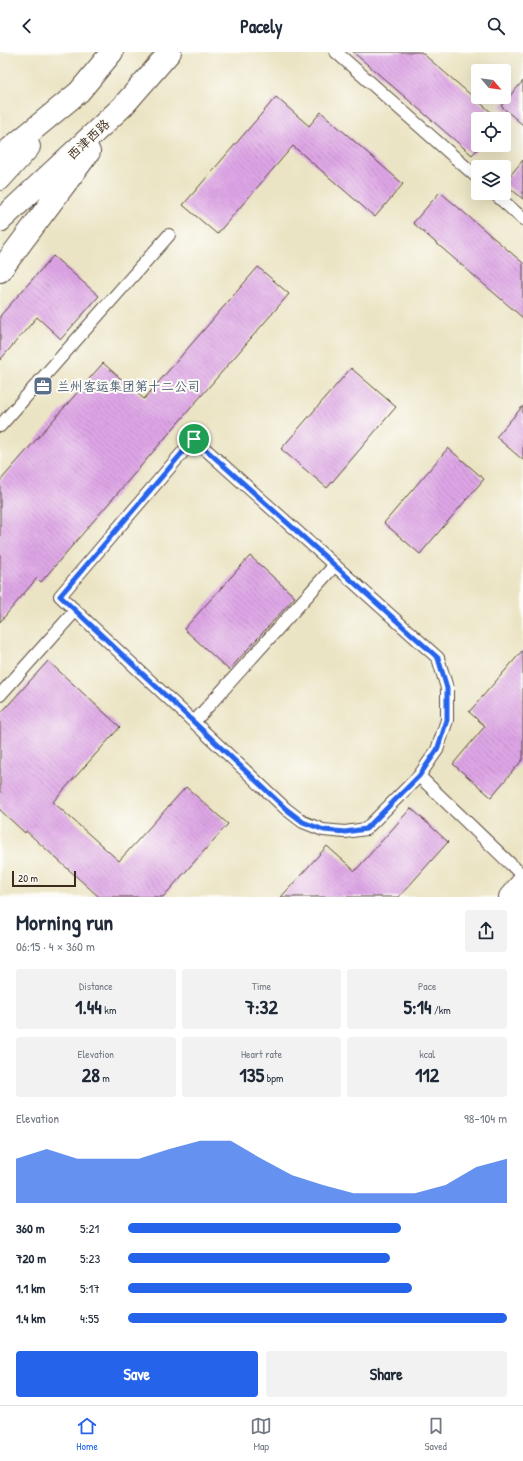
<!DOCTYPE html>
<meta charset="utf-8">
<style>
body{margin:0;font-family:"Patrick Hand","LXGW WenKai TC",sans-serif;background:#f2f2f3;color:#1f2937;height:100vh;display:flex;flex-direction:column;font-size:15px;white-space:nowrap}
*{box-sizing:border-box;margin:0}
p{font-size:13px;color:#747a83}
.icon{flex:none;width:22px;height:22px;fill:none;stroke:currentColor;stroke-width:2;stroke-linecap:round;stroke-linejoin:round}
.map{position:relative;height:845px;overflow:hidden}
.panel{display:flex;flex-direction:column;background:#fff;flex:1}
.panel>*{flex:none}
.needle{width:26px;rotate:119deg}
.tools{position:absolute;left:471px;top:12px;display:grid;gap:8px}
.tools a{display:grid;place-items:center;width:40px;height:40px;border-radius:4px;background:#fff;box-shadow:0 4px 16px #0002;font-size:20px}
.scale{position:absolute;left:12px;bottom:10px;width:64px;box-sizing:border-box;padding-left:4px;border:2px solid #3b2a1e;border-top:0;font-size:11px;line-height:14px;white-space:nowrap;color:#3b2a1e;-webkit-text-stroke:3px #fdfcf7;paint-order:stroke}
.pin{position:absolute;display:grid;place-items:center;width:34px;height:34px;color:#fff;margin:-17px;border:2px solid #fff;border-radius:50%;box-shadow:0 1px 4px #0007}
.round{display:grid;place-items:center;flex:none;width:42px;height:42px;border-radius:4px;background:#f2f2f3}
.overview{display:flex;align-items:center;justify-content:space-between;height:68px;padding:0 16px}
h1{font-size:22px;font-weight:700;line-height:30px}
.stats{display:grid;grid-template-columns:repeat(3,1fr);gap:6px;height:68px;padding:4px 16px}
.stats div{display:grid;align-content:center;border-radius:4px;background:#f2f2f3;text-align:center}
.stats b{font-size:20px;font-weight:700}
.stats small{font-size:11px;font-weight:400}
.stats p{font-size:11px}
.chart{height:112px;padding:8px 16px}
.chart p{display:flex;justify-content:space-between}
.chart svg{width:100%;height:72px;margin-top:4px;fill:#2563eb;opacity:.7}
.button{display:flex;gap:8px;margin-top:auto;padding:8px 16px}
.button a{flex:1;height:46px;border-radius:4px;background:#2563eb;color:#fff;font-size:16px;font-weight:700;line-height:46px;text-align:center}
.button a+a{background:#f2f2f3;color:#1f2937}
ul{padding:0 16px;list-style:none;font-size:13px}
li{display:grid;grid-template-columns:64px 48px 1fr;align-items:center;height:30px}
li i{height:10px;border-radius:5px;background:#2563eb}
header{display:flex;justify-content:space-between;align-items:center;height:52px;padding:0 16px;background:#fff;font-size:18px;font-weight:700}
.tabs{display:flex;justify-content:space-around;align-items:center;height:56px;border-top:1px solid #e0e1e3;background:#fff;font-size:11px;color:#747a83}
.tabs a{display:grid;justify-items:center;gap:2px}
.tabs .on{color:#2563eb}
.map>svg:first-child{display:block}
</style>
<header><svg class="icon" aria-label="back" viewBox="0 0 24 24"><path d="M15 5l-7 7 7 7"/></svg>Pacely<svg class="icon" aria-label="search" viewBox="0 0 24 24"><circle cx="10" cy="10" r="6"/><path d="M15 15l6 6"/></svg></header>
<div class="map">
<svg width="523" height="845" viewBox="0 0 523 845">
<defs>
<pattern id="building-back-hatch" width="6" height="6" patternUnits="userSpaceOnUse"><rect width="6" height="6" fill="#dea5e6"/><path d="M-1 5l2 2M0 0l6 6M5-1l2 2" fill="none" stroke="#b587ba"/></pattern>
</defs>
<rect width="100%" height="100%" fill="#fdfcf7"/>
<filter id="ink" filterUnits="userSpaceOnUse"><feTurbulence type="fractalNoise" baseFrequency=".025" numOctaves="2"/><feDisplacementMap in="SourceGraphic" scale="8" xChannelSelector="R" yChannelSelector="G"/><feConvolveMatrix kernelMatrix="1 2 1 2 8 2 1 2 1" color-interpolation-filters="sRGB"/></filter>
<filter id="wash" filterUnits="userSpaceOnUse"><feTurbulence type="fractalNoise" baseFrequency=".012" numOctaves="4" result="noise"/><feDisplacementMap in="SourceGraphic" scale="16" xChannelSelector="R" yChannelSelector="G"/><feGaussianBlur stdDeviation="0.9" result="paint"/><feColorMatrix in="noise" values="0 0 0 0 0 0 0 0 0 0 0 0 0 0 0 0 0 1.4 0 .05"/><feComposite in="paint" operator="in"/></filter>
<g filter="url(#wash)">
<rect width="100%" height="100%" fill="#ebe4c4"/>
<g id="blocks">
<path fill="url(#building-back-hatch)" d="M353,0H421L499,67H478V93H481L472,103Z
M523,29V73L501,54Z
M276,45L309,74L321,60L403,132L375,165L293,94L217,182L183,153Z
M523,108V147L504,131Z
M440,140L523,211V266L413,171Z
M53,204L99,244L61,287L37,265L0,308V264Z
M258,215L289,242L41,530L37,526L0,570V429L103,311L144,347Z
M351,316L396,355L327,436L281,397Z
M523,354V408L496,385Z
M448,396L484,427L420,502L384,471Z
M250,504L295,545L229,618L184,577Z
M523,598V707L491,745L453,712L485,674L469,660Z
M48,609L120,675L53,750L119,809L186,735L228,772L163,845H99L26,779L25,781L0,758V662Z
M411,756L448,790L399,845H281L327,794L355,819Z"/>
</g>
</g>
<g filter="url(#ink)">
<use href="#blocks" fill-opacity="0" stroke="#554637" stroke-width="1"/>
<g fill="none" stroke-linecap="round" stroke-linejoin="round">
<defs>
<path id="service" d="M336,0L478,126
M494,141L523,167
M0,374L169,183
M194,387L438,606L447,636V668L437,698L419,724L366,777L345,780L323,778L303,770L286,757L60,544Z
M0,643L75,559
M194,670L335,513
M419,724L523,824"/>
<path id="tertiary" d="M510,845L523,830"/>
<path id="primary" d="M0,105L79,40L112,0
M0,127L29,95
M0,169L123,54L170,0
M0,219L89,100"/>
</defs>
<use href="#service" stroke="#554637" stroke-width="14"/>
<use href="#tertiary" stroke="#554637" stroke-width="24"/>
<use href="#primary" stroke="#554637" stroke-width="24"/>
<use href="#service" stroke="#fff" stroke-width="12"/>
<use href="#tertiary" stroke="#fff" stroke-width="22"/>
<use href="#primary" stroke="#fff" stroke-width="22"/>
</g>
</g>
<g fill="none" stroke-linecap="round" stroke-linejoin="round" filter="url(#ink)">
<defs>
<path id="route" d="M194,387L438,606L447,636V668L437,698L419,724L366,777L345,780L324,778L303,770L286,757L60,544Z"/>
</defs>
<use href="#route" stroke="#fff" stroke-width="8"/>
<use href="#route" stroke="#2563eb" stroke-width="5"/>
</g>
<defs>
<symbol id="office-square" viewBox="-11 -11 22 22"><rect x="-9" y="-9" width="18" height="18" rx="4" fill="#5c6f8a" stroke="#fdfcf7"/><path d="M-6-3h4V-5.5h4V-3h4V5H-6ZM-1-4.5V-3h2v-1.5ZM-6 0V1H6V0Z" fill="#fff"/></symbol>
</defs>
<g fill-rule="evenodd">
<use href="#office-square" x="32" y="323" width="22" height="22"/>
</g>
<g text-anchor="middle" stroke-width="4" stroke-linejoin="round" paint-order="stroke">
<g font-size="13" fill="#3b2a1e" stroke="#fdfcf7">
<text transform="translate(88 87) rotate(-43)" y="5">西津西路</text>
</g>
<g font-size="13" fill="#4e5e75" stroke="#fdfcf7" text-anchor="start">
<text x="57" y="339">兰州客运集团第十二公司</text>
</g>
</g>
</svg>
<div class="tools">
<a><svg class="needle" viewBox="-14 -14 28 28"><path d="M0-13l5 13h-10z" fill="#e53935"/><path d="M0 13l5-13h-10z" fill="#747a83"/></svg></a>
<a><svg class="icon" aria-label="locate" viewBox="0 0 24 24"><circle cx="12" cy="12" r="6"/><path d="M12 2v4M12 18v4M2 12h4M18 12h4"/></svg></a>
<a><svg class="icon" aria-label="layers" viewBox="0 0 24 24"><path d="M12 4l9 5-9 5-9-5zM3 14l9 5 9-5"/></svg></a>
</div>
<div class="scale">20 m</div>
<div class="pin" style="left:194px;top:387px;background:#1e9e55"><svg class="icon" aria-label="arrive" viewBox="0 0 24 24"><path d="M6 21V4h12l-3 4 3 4H6"/></svg></div>
</div>
<section class="panel">
<div class="overview"><div><h1>Morning run</h1><p>06:15 · 4 × 360 m</p></div><a class="round"><svg class="icon" aria-label="share" viewBox="0 0 24 24"><path d="M12 15V3M7 8l5-5 5 5M5 13v7h14v-7"/></svg></a></div>
<div class="stats">
<div><p>Distance</p><b>1.44<small> km</small></b></div>
<div><p>Time</p><b>7:32</b></div>
<div><p>Pace</p><b>5:14<small> /km</small></b></div>
</div>
<div class="stats">
<div><p>Elevation</p><b>28<small> m</small></b></div>
<div><p>Heart rate</p><b>135<small> bpm</small></b></div>
<div><p>kcal</p><b>112</b></div>
</div>
<div class="chart"><p><span>Elevation</span>98–104 m</p>
<svg viewBox="0 0 160 44" preserveAspectRatio="none"><path d="M0 44V17L10 11L20 17L30 17L40 17L50 11L60 6L70 6L80 17L90 27L100 33L110 38L120 38L130 38L140 33L150 22L160 17V44z"/></svg>
</div>
<ul>
<li><b>360 m</b>5:21<i style="width:72%"></i></li>
<li><b>720 m</b>5:23<i style="width:69%"></i></li>
<li><b>1.1 km</b>5:17<i style="width:75%"></i></li>
<li><b>1.4 km</b>4:55<i style="width:100%"></i></li>
</ul>
<div class="button"><a>Save</a><a>Share</a></div>
</section>
<nav class="tabs">
<a class="on"><svg class="icon" aria-label="home" viewBox="0 0 24 24"><path d="M3 11l9-7 9 7M6 9v11h12V9"/></svg>Home</a>
<a><svg class="icon" aria-label="map" viewBox="0 0 24 24"><path d="M3 6l6-2 6 2 6-2v14l-6 2-6-2-6 2zM9 4v14M15 6v14"/></svg>Map</a>
<a><svg class="icon" aria-label="saved" viewBox="0 0 24 24"><path d="M7 4h10v16l-5-4-5 4z"/></svg>Saved</a>
</nav>
